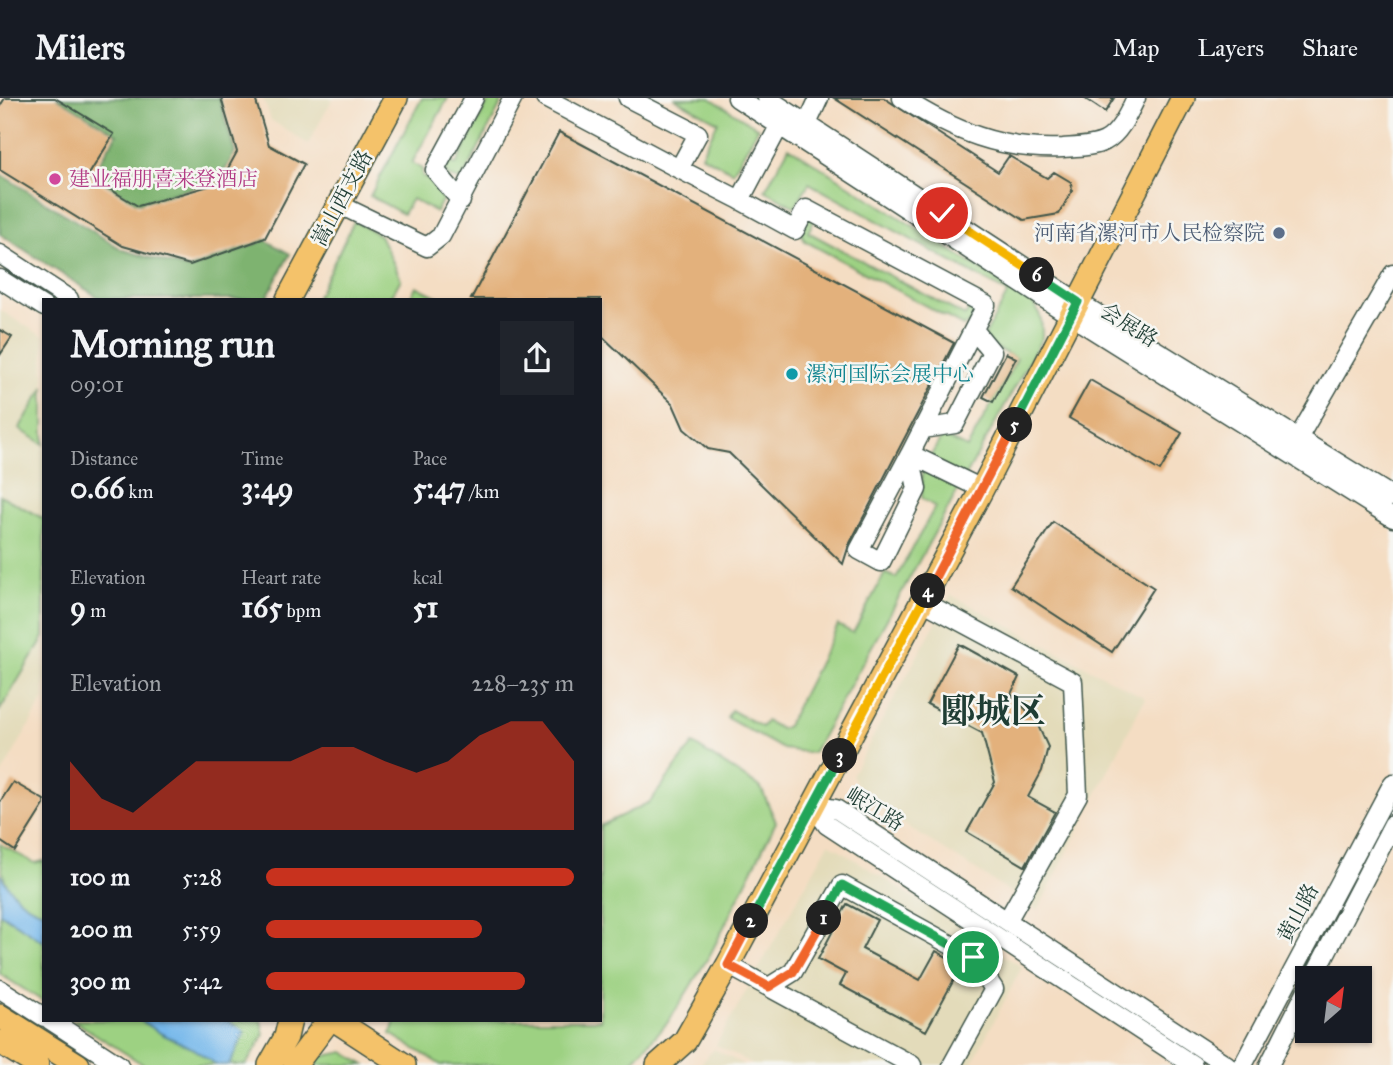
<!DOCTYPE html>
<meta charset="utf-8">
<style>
body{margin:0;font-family:"IM FELL Great Primer","Noto Serif SC",serif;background:#20242c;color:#f1f3f6;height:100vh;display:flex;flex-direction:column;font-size:26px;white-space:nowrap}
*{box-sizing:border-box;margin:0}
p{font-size:23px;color:#9ea1a6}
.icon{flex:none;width:38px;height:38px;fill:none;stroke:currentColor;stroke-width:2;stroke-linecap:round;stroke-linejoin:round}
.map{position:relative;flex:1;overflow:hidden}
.panel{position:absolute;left:42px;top:200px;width:560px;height:724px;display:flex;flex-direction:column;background:#171b24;border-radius:0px;box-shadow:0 2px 5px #0004}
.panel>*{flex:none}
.needle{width:46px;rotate:28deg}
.fabs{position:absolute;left:1295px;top:868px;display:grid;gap:14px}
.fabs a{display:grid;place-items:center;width:77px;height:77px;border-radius:0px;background:#171b24;box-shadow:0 2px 5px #0004;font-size:35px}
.pin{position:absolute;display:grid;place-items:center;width:60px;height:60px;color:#fff;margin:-30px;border:4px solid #fff;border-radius:50%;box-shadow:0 2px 7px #0007}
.km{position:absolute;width:35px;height:35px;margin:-18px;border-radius:50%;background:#222;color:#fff;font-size:19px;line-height:35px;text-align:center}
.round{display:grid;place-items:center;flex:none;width:74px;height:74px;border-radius:0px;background:#20242c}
.overview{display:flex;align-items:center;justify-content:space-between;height:119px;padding:0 28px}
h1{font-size:38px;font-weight:800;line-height:52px}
.stats{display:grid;grid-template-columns:repeat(3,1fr);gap:10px;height:119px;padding:7px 28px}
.stats div{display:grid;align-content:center}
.stats b{font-size:30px;font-weight:800}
.stats small{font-size:19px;font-weight:400}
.stats p{font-size:19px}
.chart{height:196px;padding:14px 28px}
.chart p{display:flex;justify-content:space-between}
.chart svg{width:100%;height:126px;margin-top:7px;fill:#c8321e;opacity:.7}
ul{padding:0 28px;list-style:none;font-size:23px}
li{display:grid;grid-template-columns:112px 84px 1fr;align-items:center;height:52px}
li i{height:18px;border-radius:9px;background:#c8321e}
header{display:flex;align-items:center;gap:42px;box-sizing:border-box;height:98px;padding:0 35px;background:#171b24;border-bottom:2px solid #363941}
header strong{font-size:33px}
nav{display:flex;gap:38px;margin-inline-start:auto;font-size:24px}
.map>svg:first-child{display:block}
</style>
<header>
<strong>Milers</strong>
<nav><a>Map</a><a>Layers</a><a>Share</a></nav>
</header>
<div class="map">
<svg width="1393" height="967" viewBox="0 0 1393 967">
<rect width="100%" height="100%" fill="#f6f6f2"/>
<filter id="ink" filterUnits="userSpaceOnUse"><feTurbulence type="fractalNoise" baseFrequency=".0143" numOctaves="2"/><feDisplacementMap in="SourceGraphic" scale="14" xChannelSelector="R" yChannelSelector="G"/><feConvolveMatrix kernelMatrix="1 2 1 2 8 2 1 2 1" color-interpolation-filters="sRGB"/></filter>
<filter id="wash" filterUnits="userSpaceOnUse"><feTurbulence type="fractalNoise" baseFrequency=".00686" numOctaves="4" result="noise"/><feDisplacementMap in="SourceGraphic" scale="28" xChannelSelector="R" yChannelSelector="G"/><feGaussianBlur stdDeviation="1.57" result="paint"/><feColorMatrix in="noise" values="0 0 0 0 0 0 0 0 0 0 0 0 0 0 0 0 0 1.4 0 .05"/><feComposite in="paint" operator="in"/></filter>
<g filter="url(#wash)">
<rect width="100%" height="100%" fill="#f4ddc3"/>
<path fill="#e3dbba" d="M263,0H333L308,46L271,22Z
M0,212L44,239V601L0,679Z
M951,497L1145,600L1038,812L866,702L852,677Z
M829,745L1022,869L971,967H753L716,947Z
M714,951L744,967H700Z"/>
<path fill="#9dd182" stroke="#5e875b" stroke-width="2" d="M422,0H448L412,65L422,71V78L448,91L436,114L412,101L403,116L370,98Z
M490,0H502L501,6L464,78L459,82L449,79L444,71L446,62L456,67Z
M674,0H710L758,30L733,74L701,57L718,24Z
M789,49L1032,204C1042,216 1042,226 1042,240L813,655L783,651L727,620L731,612L762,629L766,623L781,631L787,628L838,527L853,535L885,475L896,480L935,409L922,400V373L942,338L967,350L1017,261L989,246L985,237L1008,195L809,85L795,109L765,92Z
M808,121H815L808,134L965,218L970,209L974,215L973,224L963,228L805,143L801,135Z
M354,123L380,137L401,181L390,201H316Z
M416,188L442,201H410Z
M44,290V346L19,331Z
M0,397L44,421V539L0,612Z
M693,646L761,690L776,724L711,855L669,923L632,964L626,967H441L391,936L395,922H600V728L650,704Z
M0,746L34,765L44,763V814C6,803 0,780 0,746Z
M0,815L44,844V904L0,876Z
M73,922H140L162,936L192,950L217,967H144Z
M227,922H261L264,937L246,967H229L245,934Z
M344,954L365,967H314L319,959Z"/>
<path fill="#7eb370" stroke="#4e7852" stroke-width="2" d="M58,0H219L235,54L219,83L138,105L92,77L117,36Z
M0,76L123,152L189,171L265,142L290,156L266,201H101L0,136Z"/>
<path fill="#76b8eb" stroke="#4a7a90" stroke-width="2" d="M0,776C11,794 22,808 44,814V844L0,815Z
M140,922H227L245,934L229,967H217L192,950L162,936Z"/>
<g id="blocks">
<path fill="#e3b17b" d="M5,0H55L114,36L88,78L138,108L220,85L237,54L221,0H255L269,47L304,66L265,140L190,167L123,148L0,72V8Z
M834,0H884L998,74L1009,58L1047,80L1054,74L1071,84L1072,93L1059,116L1024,122Z
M1084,0H1114L1105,14Z
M559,34L954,245L849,447L843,466L729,355L708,351L684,331L673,306L600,236V201H471Z
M0,232L12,239L0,257Z
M1006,255L1016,260L993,304L983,299Z
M1090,282L1182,335L1160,373L1069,320Z
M1053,424L1154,490L1112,554L1011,488Z
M959,546L1019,579L1011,596L1035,621L1048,649L1042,673L1028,699L1055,714L1025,768L967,734L995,684L982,635L927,606Z
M13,684L44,702V707L15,753L0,743V704Z
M847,806L877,822L862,851L920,882L936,853L962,867L926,933L840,887L846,876L818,861Z"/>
</g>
</g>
<g filter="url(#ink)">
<use href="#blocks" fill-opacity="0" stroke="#3f5549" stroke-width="2"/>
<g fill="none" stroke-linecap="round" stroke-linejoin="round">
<defs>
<path id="minor" d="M545,0L679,71
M628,0L698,36L679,71L740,102L784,19
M737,0L1071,218L1393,420
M767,0L1078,204L1393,399
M902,0C953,33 1002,53 1063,50C1076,49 1093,49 1105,43C1120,35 1129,14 1136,0
M807,26L819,0
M740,102L795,132L806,111L986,207L910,356L982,391
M461,103L435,72L474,0
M338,106L427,149L441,138L513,0
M0,156L69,201
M0,181L44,209
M923,331L955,326L992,254L974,232
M1293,349L1393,176
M910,356L917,391L881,464L859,452Z
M922,503L1073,584L1078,697L1007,823
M813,707L836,711L1227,967
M813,707L827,727L1193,967
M728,867L912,967
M1313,880L1393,726
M769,889L793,874L842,787L973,859L994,891L952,967
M0,891L44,919
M50,922L119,967
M1243,967L1393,685
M1269,967L1307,892"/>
<path id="major" d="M288,201L396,0
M0,918L78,967
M335,922L404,967
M0,944L37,967
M270,967L286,939L290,922
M295,967L329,922
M658,967L685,943L728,867L982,391L1183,0"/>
</defs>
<use href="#minor" stroke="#3f5549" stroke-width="21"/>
<use href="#major" stroke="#3f5549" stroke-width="26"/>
<use href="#minor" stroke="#fff" stroke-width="18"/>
<use href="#major" stroke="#f4c26a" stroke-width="23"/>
</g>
</g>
<g fill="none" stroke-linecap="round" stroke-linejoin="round" filter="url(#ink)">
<defs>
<path id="split-1" d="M824,820L842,787L973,859"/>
<path id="split-2" d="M751,823L728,867L769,889L793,874L824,820"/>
<path id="split-3" d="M751,823L840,658"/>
<path id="split-4" d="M840,658L928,493"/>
<path id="split-5" d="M928,493L1015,327"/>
<path id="split-6" d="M1015,327L1078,204L1037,177"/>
<path id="split-7" d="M942,115L1037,177"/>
</defs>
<use href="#split-1" stroke="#fff" stroke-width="14"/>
<use href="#split-2" stroke="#fff" stroke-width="14"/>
<use href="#split-3" stroke="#fff" stroke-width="14"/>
<use href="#split-4" stroke="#fff" stroke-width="14"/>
<use href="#split-5" stroke="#fff" stroke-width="14"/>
<use href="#split-6" stroke="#fff" stroke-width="14"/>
<use href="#split-7" stroke="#fff" stroke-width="14"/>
<use href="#split-1" stroke="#22a559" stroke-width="9"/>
<use href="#split-2" stroke="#f0652b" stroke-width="9"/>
<use href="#split-3" stroke="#22a559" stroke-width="9"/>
<use href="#split-4" stroke="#f5b400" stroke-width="9"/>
<use href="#split-5" stroke="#f0652b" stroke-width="9"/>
<use href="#split-6" stroke="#22a559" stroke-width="9"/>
<use href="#split-7" stroke="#f5b400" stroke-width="9"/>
</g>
<circle fill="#d1479c" stroke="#f6f6f2" stroke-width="2.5" cx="55" cy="81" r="7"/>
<circle fill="#5c6f8a" stroke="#f6f6f2" stroke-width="2.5" cx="1279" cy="135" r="7"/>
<circle fill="#0f9aa8" stroke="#f6f6f2" stroke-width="2.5" cx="792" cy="276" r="7"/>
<g text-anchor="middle" stroke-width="5" stroke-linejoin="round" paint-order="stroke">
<g font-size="21" fill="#b23c85" stroke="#f6f6f2" text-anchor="start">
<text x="69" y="88">建业福朋喜来登酒店</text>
</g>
<g font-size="21" fill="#1f3d34" stroke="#f6f6f2">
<text transform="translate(342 100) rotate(-62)" y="7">嵩山西支路</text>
<text transform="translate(1129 227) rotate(32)" y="7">会展路</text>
<text transform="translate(875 711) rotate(31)" y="7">岷江路</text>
<text transform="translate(1298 815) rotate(-62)" y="7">黄山路</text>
</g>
<g font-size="21" fill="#4e5e75" stroke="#f6f6f2" text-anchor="end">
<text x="1265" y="142">河南省漯河市人民检察院</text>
</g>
<g font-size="21" fill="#0d838f" stroke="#f6f6f2" text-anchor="start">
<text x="806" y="283">漯河国际会展中心</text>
</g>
<g font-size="35" font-weight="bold" fill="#1f3d34" stroke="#f6f6f2">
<text x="993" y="625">郾城区</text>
</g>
</g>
</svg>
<div class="fabs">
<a><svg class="needle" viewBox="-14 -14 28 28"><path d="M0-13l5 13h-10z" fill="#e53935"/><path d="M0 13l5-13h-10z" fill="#9ea1a6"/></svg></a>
</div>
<div class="pin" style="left:973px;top:859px;background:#1e9e55"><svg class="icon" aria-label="arrive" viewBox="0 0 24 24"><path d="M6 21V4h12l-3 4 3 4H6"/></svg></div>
<div class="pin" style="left:942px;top:115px;background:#d93025"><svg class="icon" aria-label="check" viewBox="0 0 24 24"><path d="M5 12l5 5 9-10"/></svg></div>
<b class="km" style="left:824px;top:820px">1</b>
<b class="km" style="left:751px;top:823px">2</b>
<b class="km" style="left:840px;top:658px">3</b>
<b class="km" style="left:928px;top:493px">4</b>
<b class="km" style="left:1015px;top:327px">5</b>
<b class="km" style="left:1037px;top:177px">6</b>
<section class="panel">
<div class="overview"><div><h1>Morning run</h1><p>09:01</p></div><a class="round"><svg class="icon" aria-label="share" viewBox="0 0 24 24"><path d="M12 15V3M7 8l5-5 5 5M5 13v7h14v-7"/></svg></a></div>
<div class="stats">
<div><p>Distance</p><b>0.66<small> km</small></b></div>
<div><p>Time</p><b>3:49</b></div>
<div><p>Pace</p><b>5:47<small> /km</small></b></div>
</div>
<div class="stats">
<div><p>Elevation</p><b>9<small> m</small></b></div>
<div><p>Heart rate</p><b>165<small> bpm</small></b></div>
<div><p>kcal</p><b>51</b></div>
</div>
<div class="chart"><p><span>Elevation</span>228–235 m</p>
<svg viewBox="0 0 160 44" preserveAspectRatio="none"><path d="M0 44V20L10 33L20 38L30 29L40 20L50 20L60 20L70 20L80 15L90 15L100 20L110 24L120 20L130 11L140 6L150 6L160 20V44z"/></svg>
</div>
<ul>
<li><b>100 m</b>5:28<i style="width:100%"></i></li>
<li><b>200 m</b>5:59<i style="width:70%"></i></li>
<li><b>300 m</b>5:42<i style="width:84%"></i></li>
</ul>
</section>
</div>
